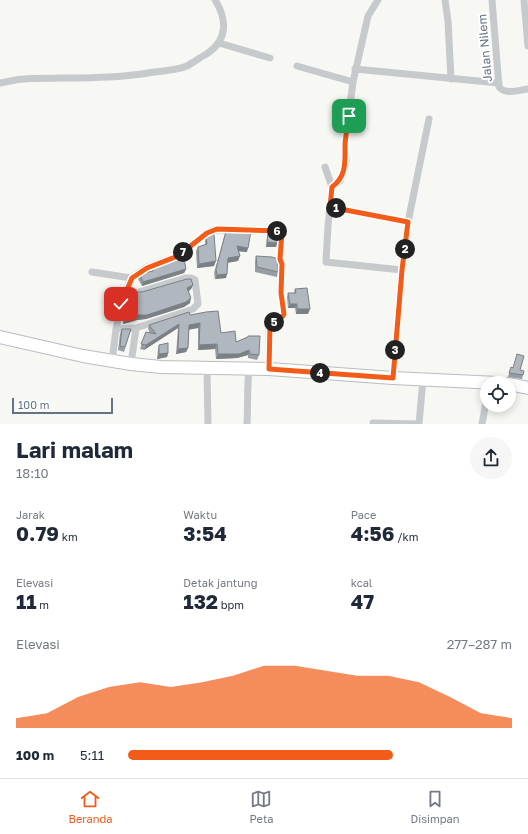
<!DOCTYPE html>
<html lang="id">
<meta charset="utf-8">
<style>
body{margin:0;font-family:"Golos Text",sans-serif;background:#f6f6f7;color:#1f2937;height:100vh;display:flex;flex-direction:column;font-size:15px;white-space:nowrap}
*{box-sizing:border-box;margin:0}
p{font-size:13px;color:#747a83}
.icon{flex:none;width:22px;height:22px;fill:none;stroke:currentColor;stroke-width:2;stroke-linecap:round;stroke-linejoin:round}
.map{position:relative;height:424px;overflow:hidden}
.panel{display:flex;flex-direction:column;background:#fff;flex:1}
.panel>*{flex:none}
.buttons{position:absolute;left:480px;top:376px;display:grid;gap:8px}
.buttons a{display:grid;place-items:center;width:36px;height:36px;border-radius:50%;background:#fff;box-shadow:0 2px 10px #0003;font-size:20px}
.scale{position:absolute;left:12px;bottom:10px;width:101px;box-sizing:border-box;padding-left:4px;border:2px solid #637487;border-top:0;font-size:11px;line-height:14px;white-space:nowrap;color:#637487;-webkit-text-stroke:3px #fff;paint-order:stroke}
.pin{position:absolute;display:grid;place-items:center;width:34px;height:34px;color:#fff;margin:-17px;border-radius:8px;box-shadow:0 2px 6px #0006}
.km{position:absolute;width:20px;height:20px;margin:-10px;border-radius:50%;background:#222;color:#fff;font-size:11px;line-height:20px;text-align:center}
.round{display:grid;place-items:center;flex:none;width:42px;height:42px;border-radius:21px;background:#f6f6f7}
.summary{display:flex;align-items:center;justify-content:space-between;height:68px;padding:0 16px}
h1{font-size:22px;font-weight:700;line-height:30px}
.metrics{display:grid;grid-template-columns:repeat(3,1fr);gap:6px;height:68px;padding:4px 16px}
.metrics div{display:grid;align-content:center}
.metrics b{font-size:20px;font-weight:700}
.metrics small{font-size:11px;font-weight:400}
.metrics p{font-size:11px}
.chart{height:112px;padding:8px 16px}
.chart p{display:flex;justify-content:space-between}
.chart svg{width:100%;height:72px;margin-top:4px;fill:#f25c18;opacity:.7}
ul{padding:0 16px;list-style:none;font-size:13px}
li{display:grid;grid-template-columns:64px 48px 1fr;align-items:center;height:30px}
li i{height:10px;border-radius:5px;background:#f25c18}
.tabs{display:flex;justify-content:space-around;align-items:center;height:56px;border-top:1px solid #e0e1e3;background:#fff;font-size:11px;color:#747a83}
.tabs a{display:grid;justify-items:center;gap:2px}
.tabs .on{color:#f25c18}
.map>svg:first-child{display:block}
</style>
<div class="map">
<svg width="528" height="424" viewBox="0 0 528 424">
<rect width="100%" height="100%" fill="#f7f7f3"/>
<g fill="none" stroke-linecap="round" stroke-linejoin="round">
<defs>
<path id="primary" d="M0,337L83,356L131,364L161,367L269,369L393,378L497,383
M509,384L528,388"/>
</defs>
<use href="#primary" stroke="#b9bdc1" stroke-width="14"/>
<path stroke="#c6cacd" stroke-width="7" d="M445,0L448,21L451,79
M492,0L499,87C505,95 520,90 528,89
M524,0L528,46
M219,43L270,58
M297,66L353,82L368,16L378,0
M355,69L499,83
M0,83C8,82 16,79 24,79C68,77 110,80 154,72C165,71 177,70 187,66C194,62 201,57 208,53C228,39 227,19 215,0
M325,167L332,187L328,226L326,262L402,270L393,378
M332,187L340,181L344,170L346,161L345,143L353,82
M330,207L408,222
M402,270L408,222L429,119
M92,272L131,278
M116,329L136,328L193,309L198,304L195,280L191,278H185L139,292
M112,362L116,329L121,304L131,278L147,267L178,256L207,233L212,230L280,231L282,232L280,259L282,264L281,293L284,315L283,316L269,324V369
M131,364L136,328
M207,368L208,424
M373,423L417,424
M247,424C248,405 247,387 249,369
M419,424L423,379
M482,424L487,396"/>
<use href="#primary" stroke="#fff" stroke-width="12"/>
</g>
<path fill="#979da3" d="M226,231L247,252L238,251V261L228,262L226,278L215,279L214,273Z
M268,233L277,243L276,247H266L267,237Z
M206,237L214,266L197,268L196,251L198,247L205,245V241Z
M256,256L278,272L277,277L255,272V261Z
M162,263L186,269L184,273L142,286L138,279L140,274L152,271L153,268L161,265Z
M193,285L191,289L189,291L190,303L184,307L146,319L137,320L123,324L130,295L136,294L137,292H142Z
M295,289L308,314H296L295,308H288L287,297L288,293H294Z
M190,315L236,342L248,337V336L259,355L257,360L248,358V355L237,358L216,359L215,349L198,350V328L189,329L188,348L186,352L176,354L178,328L144,350L140,349L146,332L150,333L148,329L149,325Z
M122,329H131L124,352L118,350L120,334Z
M159,345L168,353L167,357L157,359L158,349Z
M511,367L520,370L523,375L522,379L508,377Z"/>
<path fill="#7b8085" d="M267,242L277,243L276,247H266Z
M237,246L248,248L247,252L235,251Z
M240,256L238,261L227,263L228,258Z
M216,261L214,266L197,268L199,264Z
M186,269L184,273L142,286L143,282Z
M227,274L226,278L215,279L217,275Z
M193,285L191,289L186,293L187,288Z
M191,298L190,303L184,307L146,319L137,320L123,324L124,319Z
M290,304H297L295,308H288Z
M297,309H310L308,314H296Z
M200,323L198,328L188,330L189,325Z
M179,324L178,328L144,350L146,345Z
M217,344L215,349L198,350L199,345Z
M188,348L186,352L176,354L178,349Z
M249,350L248,355L237,358L216,359L218,354Z
M168,353L167,357L157,359L159,354Z"/>
<path fill="#b0b7be" stroke="#7b8085" d="M226,231H251L248,248L237,246L240,256L228,258L227,274L217,275L216,269Z
M278,232L277,243L267,242L268,233Z
M209,234H214L216,261L199,264L198,247L207,244L206,237Z
M256,256L272,257L278,259V272L257,267Z
M184,259L186,269L143,282L140,274L143,273L153,271V268L162,265V263Z
M187,279H191L193,285L187,288L191,298L186,302L147,315H139L124,319L130,295L137,294V292H142Z
M307,288L310,309H297V304H290L288,293H296L295,289Z
M218,311L221,333L235,331L236,342L248,337V336H260L259,355L250,354L249,350L239,354H218L217,344L199,345L200,323L189,325L188,348L178,349L179,324L146,345L141,344L146,332L156,334L149,325L189,312L190,315L206,312Z
M122,329H131L125,347L120,346Z
M168,343V353L159,354V345Z
M517,354L524,356L520,370L524,371L523,375L509,373L511,367L513,368Z"/>
<g fill="none" stroke-linecap="round" stroke-linejoin="round">
<defs>
<path id="route" d="M121,304L132,278L147,268L178,256L207,233L217,229L281,231L282,232L280,259L282,264L281,293L284,314L283,316L270,324L269,369L393,378L402,270L408,222L330,207L332,187C347,176 345,161 345,144C346,135 347,125 349,116"/>
</defs>
<use href="#route" stroke="#fff" stroke-width="8"/>
<use href="#route" stroke="#f25c18" stroke-width="5"/>
</g>
<g text-anchor="middle" stroke-width="4" stroke-linejoin="round" paint-order="stroke">
<g font-size="12" fill="#637487" stroke="#fff">
<text transform="translate(485 48) rotate(-95)" y="4">Jalan Nilem</text>
</g>
</g>
</svg>
<div class="buttons">
<a><svg class="icon" aria-label="locate" viewBox="0 0 24 24"><circle cx="12" cy="12" r="6"/><path d="M12 2v4M12 18v4M2 12h4M18 12h4"/></svg></a>
</div>
<div class="scale">100 m</div>
<div class="pin" style="left:349px;top:116px;background:#1e9e55"><svg class="icon" aria-label="arrive" viewBox="0 0 24 24"><path d="M6 21V4h12l-3 4 3 4H6"/></svg></div>
<div class="pin" style="left:121px;top:304px;background:#d93025"><svg class="icon" aria-label="check" viewBox="0 0 24 24"><path d="M5 12l5 5 9-10"/></svg></div>
<b class="km" style="left:336px;top:208px">1</b>
<b class="km" style="left:405px;top:249px">2</b>
<b class="km" style="left:395px;top:350px">3</b>
<b class="km" style="left:320px;top:373px">4</b>
<b class="km" style="left:274px;top:322px">5</b>
<b class="km" style="left:277px;top:231px">6</b>
<b class="km" style="left:183px;top:252px">7</b>
</div>
<section class="panel">
<div class="summary"><div><h1>Lari malam</h1><p>18:10</p></div><a class="round"><svg class="icon" aria-label="share" viewBox="0 0 24 24"><path d="M12 15V3M7 8l5-5 5 5M5 13v7h14v-7"/></svg></a></div>
<div class="metrics">
<div><p>Jarak</p><b>0.79<small> km</small></b></div>
<div><p>Waktu</p><b>3:54</b></div>
<div><p>Pace</p><b>4:56<small> /km</small></b></div>
</div>
<div class="metrics">
<div><p>Elevasi</p><b>11<small> m</small></b></div>
<div><p>Detak jantung</p><b>132<small> bpm</small></b></div>
<div><p>kcal</p><b>47</b></div>
</div>
<div class="chart"><p><span>Elevasi</span>277–287 m</p>
<svg viewBox="0 0 160 44" preserveAspectRatio="none"><path d="M0 44V38L10 35L20 25L30 19L40 16L50 19L60 16L70 12L80 6L90 6L100 9L110 12L120 12L130 16L140 25L150 35L160 38V44z"/></svg>
</div>
<ul>
<li><b>100 m</b>5:11<i style="width:69%"></i></li>
</ul>
</section>
<nav class="tabs">
<a class="on"><svg class="icon" aria-label="home" viewBox="0 0 24 24"><path d="M3 11l9-7 9 7M6 9v11h12V9"/></svg>Beranda</a>
<a><svg class="icon" aria-label="map" viewBox="0 0 24 24"><path d="M3 6l6-2 6 2 6-2v14l-6 2-6-2-6 2zM9 4v14M15 6v14"/></svg>Peta</a>
<a><svg class="icon" aria-label="saved" viewBox="0 0 24 24"><path d="M7 4h10v16l-5-4-5 4z"/></svg>Disimpan</a>
</nav>
